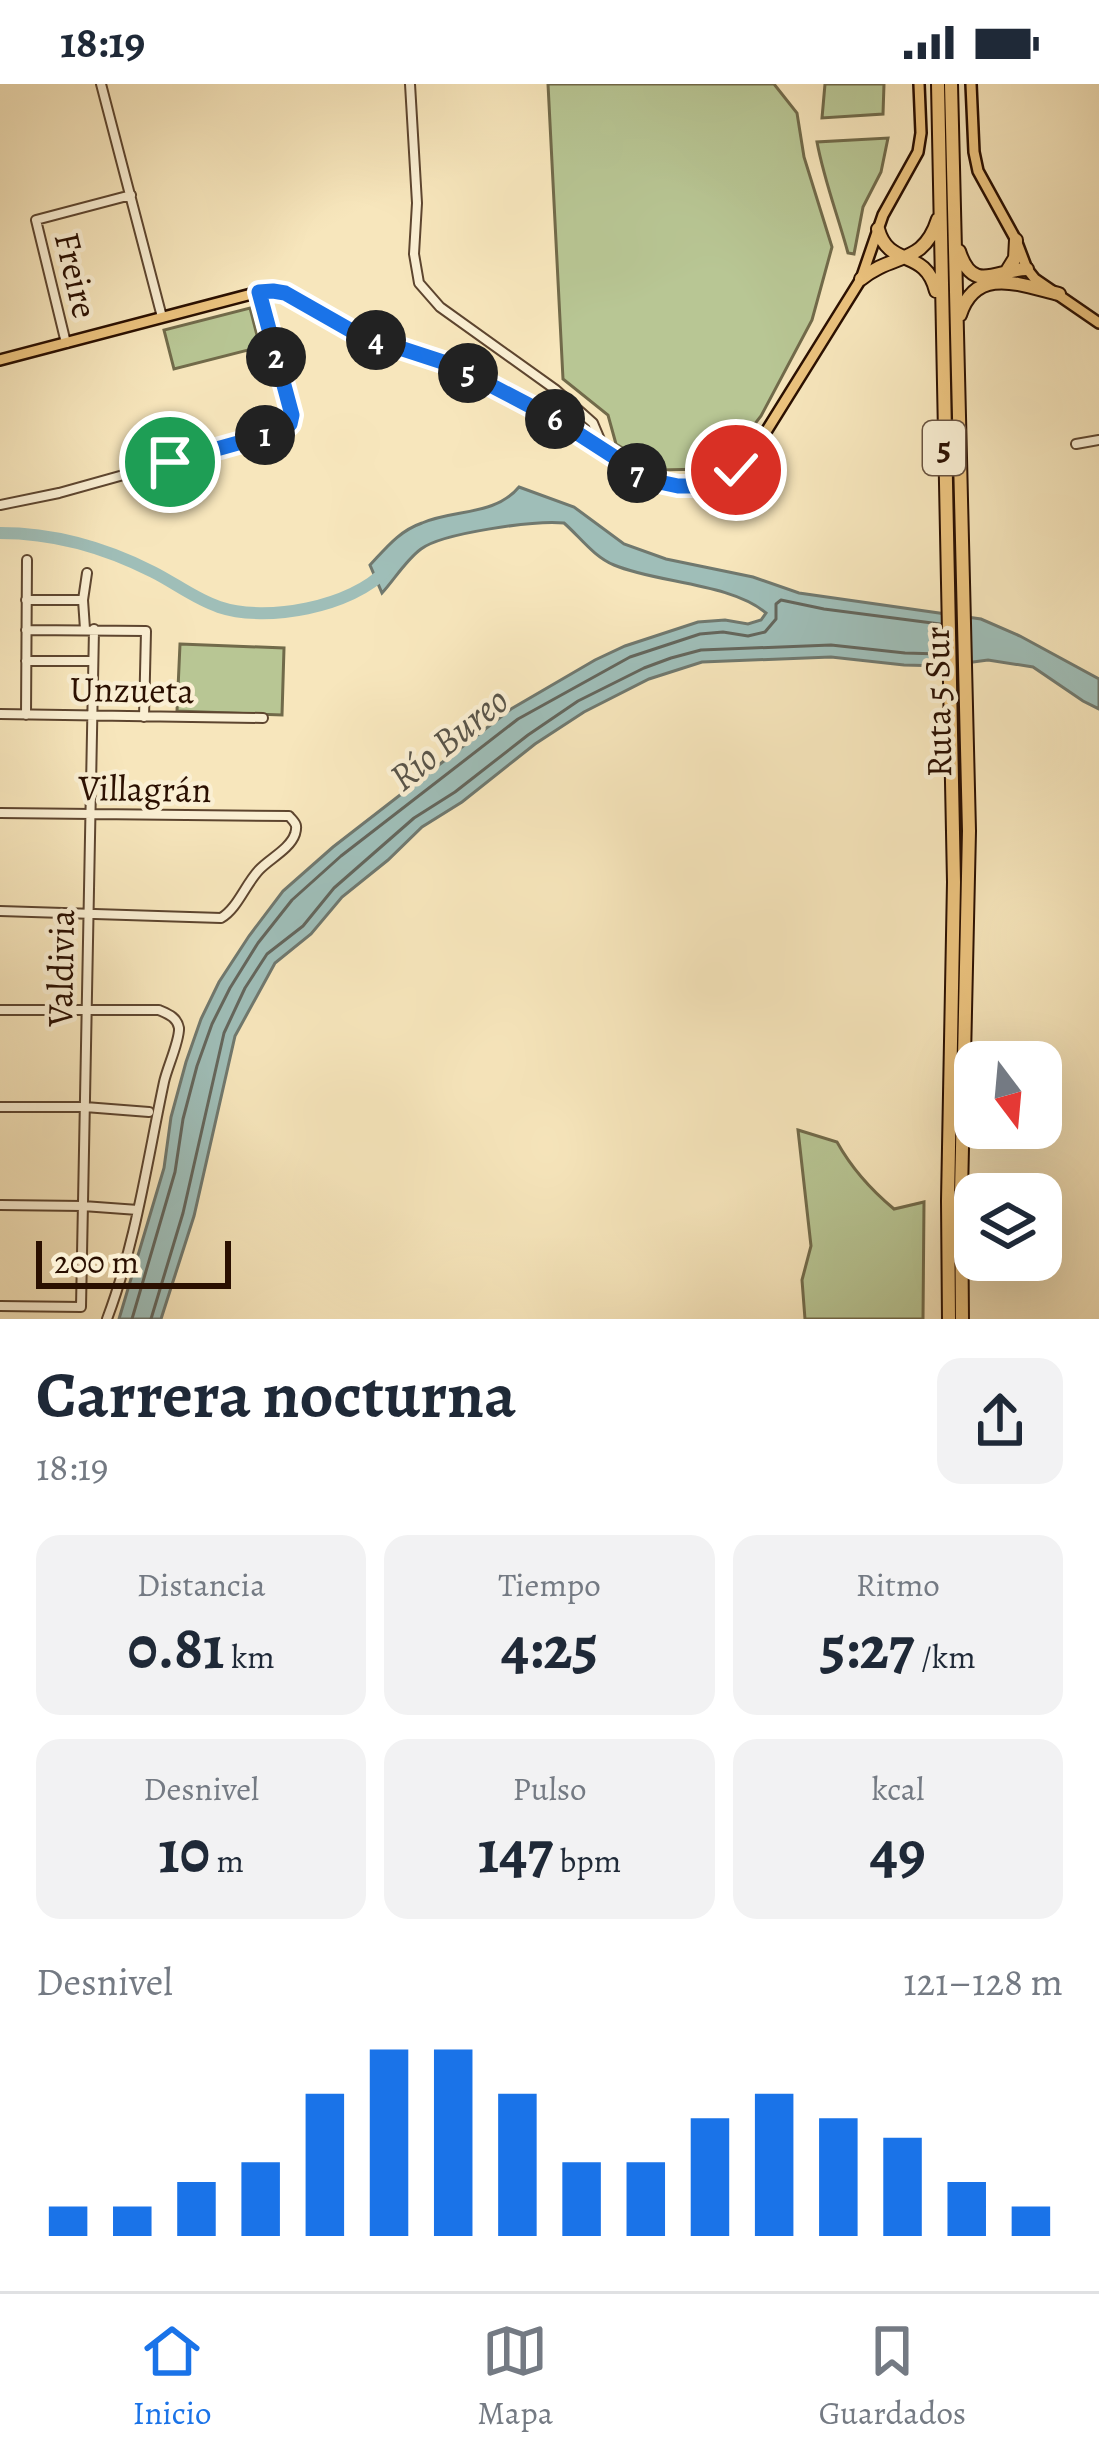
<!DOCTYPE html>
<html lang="es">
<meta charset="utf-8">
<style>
body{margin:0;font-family:Alegreya,serif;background:#f2f2f3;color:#1f2937;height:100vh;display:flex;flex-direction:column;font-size:45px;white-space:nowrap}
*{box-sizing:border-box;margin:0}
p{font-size:39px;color:#747a83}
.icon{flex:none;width:66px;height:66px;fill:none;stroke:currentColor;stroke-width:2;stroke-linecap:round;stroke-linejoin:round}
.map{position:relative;height:1235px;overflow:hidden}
.drawer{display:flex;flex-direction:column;background:#fff;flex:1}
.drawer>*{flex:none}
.needle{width:78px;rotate:164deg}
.tools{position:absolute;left:954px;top:957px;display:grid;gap:24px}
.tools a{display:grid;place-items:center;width:108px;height:108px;border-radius:24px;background:#fff;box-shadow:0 12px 48px #0002;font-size:60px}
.scale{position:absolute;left:36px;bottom:30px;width:195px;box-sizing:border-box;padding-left:12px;border:6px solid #2a0f00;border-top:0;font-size:33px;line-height:42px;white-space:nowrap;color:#2a0f00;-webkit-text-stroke:9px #faefd3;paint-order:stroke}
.pin{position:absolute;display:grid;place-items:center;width:102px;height:102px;color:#fff;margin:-51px;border:6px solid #fff;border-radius:50%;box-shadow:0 3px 12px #0007}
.km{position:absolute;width:60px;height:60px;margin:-30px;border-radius:50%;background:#222;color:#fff;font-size:33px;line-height:60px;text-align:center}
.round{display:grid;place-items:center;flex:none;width:126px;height:126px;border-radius:24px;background:#f2f2f3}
.summary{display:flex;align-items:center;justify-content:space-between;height:204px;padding:0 36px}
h1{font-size:66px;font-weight:700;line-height:90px}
.figures{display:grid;grid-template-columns:repeat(3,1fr);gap:18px;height:204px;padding:12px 36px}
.figures div{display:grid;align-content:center;border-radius:24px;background:#f2f2f3;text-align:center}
.figures b{font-size:60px;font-weight:700}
.figures small{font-size:33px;font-weight:400}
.figures p{font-size:33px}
.chart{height:336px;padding:24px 36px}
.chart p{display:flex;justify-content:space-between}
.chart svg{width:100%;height:216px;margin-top:12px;stroke:#1a73e8;stroke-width:6}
.status{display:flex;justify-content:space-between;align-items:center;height:84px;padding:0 60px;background:#fff;direction:ltr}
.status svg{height:33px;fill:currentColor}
.tab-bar{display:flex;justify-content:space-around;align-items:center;height:168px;border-top:3px solid #e0e1e3;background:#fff;font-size:33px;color:#747a83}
.tab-bar a{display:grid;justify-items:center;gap:6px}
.tab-bar .selected{color:#1a73e8}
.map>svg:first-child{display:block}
</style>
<div class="status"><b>18:19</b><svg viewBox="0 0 49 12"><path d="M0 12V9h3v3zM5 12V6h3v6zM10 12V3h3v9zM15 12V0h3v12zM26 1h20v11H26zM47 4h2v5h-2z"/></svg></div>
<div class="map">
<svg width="1099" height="1235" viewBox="0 0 1099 1235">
<rect width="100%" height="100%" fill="#f7e6bc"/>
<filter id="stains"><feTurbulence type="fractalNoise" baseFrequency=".00167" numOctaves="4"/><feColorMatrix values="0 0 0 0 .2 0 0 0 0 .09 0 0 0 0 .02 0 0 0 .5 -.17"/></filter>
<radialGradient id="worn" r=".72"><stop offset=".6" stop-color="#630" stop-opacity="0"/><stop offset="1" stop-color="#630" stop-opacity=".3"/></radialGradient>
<path fill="#b8c694" stroke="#716a4a" stroke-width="3" d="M548,0H774L797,29L804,73L832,163L812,236L761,332L723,381L708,385L658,386L616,360L608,331L563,295Z
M825,0H884L883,30L822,34Z
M888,54L881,88L863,123L854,170L848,169C838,132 824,96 817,58Z
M250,224L260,263L174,285L164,246Z
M180,560L284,564L282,631L177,627Z
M798,1046L837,1058C852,1085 870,1105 894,1125L924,1118L923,1235H805L802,1196L811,1162Z"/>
<path fill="#9fbeb8" stroke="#70786e" stroke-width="3" d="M519,403L574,423L624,460L666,475L753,493L799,509L981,535L1020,552L1099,595V625L1083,617L1033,583L988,576L943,582L904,581L831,573L702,578L649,595L584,628L535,660L462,718L422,743L388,776L342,813L311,850L275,879L235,952L194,1132L161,1235H119L164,1084L171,1033L186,978L201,935L219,898L249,852L283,807L333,763L511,625L595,576L625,562L698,538L725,536L748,540L761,536L766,529C731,499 656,499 614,481C594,473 580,453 564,439C536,436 442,449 421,465C406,476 394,496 382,509L370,481C386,464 399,447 422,439C454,425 495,432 519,403Z"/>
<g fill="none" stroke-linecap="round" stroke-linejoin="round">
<path stroke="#64665c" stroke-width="3" d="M132,1235L175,1088L183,1035L197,982L212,940L230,904L258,859L292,816L341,772L518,635L630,573L700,550L723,548L748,552L765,548L776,535V520L781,516L824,525L940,540
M151,1235L183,1129L224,949L245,904L267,870L303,842L334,804L414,734L455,708L528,651L578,617L644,584L671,574L701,566L831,561L905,569L940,570"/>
<path stroke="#9fbeb8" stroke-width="12" d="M0,449C55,449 104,463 153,488C175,499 195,515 219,523C266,539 352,523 386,486"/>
<defs>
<path id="minor" d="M101,0L162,233
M410,0L417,119L414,170L419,199L440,223L556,306L584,331L593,339L604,365
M66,259L36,136L131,111
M1076,360L1099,356
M0,421L59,409L281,347L290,340L292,331L259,208
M26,516H83
M85,545L83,516L87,489
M26,546L146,547L144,633
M26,577H93
M0,630L263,634
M26,631L27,476
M0,729L289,732C295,739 298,740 295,750C290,765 269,775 259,786C245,801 237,825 221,834L0,827
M0,926H159C168,930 177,933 179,944C180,956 167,984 164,998C147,1078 136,1158 107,1235
M0,1023H85L149,1028
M0,1121L83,1122L138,1126
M0,1222L81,1223L94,545"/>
<path id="major" d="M971,0L974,68L978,87L1016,156L1027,185L1035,195L1099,239
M0,276L259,208L273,207L285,209L357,251L420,268L452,281L557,336L650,396L678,402L714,398L736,386L762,354L861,195L883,131L918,68L921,49L919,0"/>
<path id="highway" d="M938,0L954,798L948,1117L949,1235
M951,0L969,747L961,1109L962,1235
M878,145C889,185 925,163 936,207
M959,167C973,211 997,185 1027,185
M1007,187L1015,174L1016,156
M861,195C894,168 923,182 938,135
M960,231C976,181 1021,201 1059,210"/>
</defs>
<use href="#minor" stroke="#5d452f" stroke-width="12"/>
<use href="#major" stroke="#2a0f00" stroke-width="14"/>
<use href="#highway" stroke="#2a0f00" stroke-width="16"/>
<use href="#minor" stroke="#faefd3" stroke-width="8"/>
<use href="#major" stroke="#ecc37e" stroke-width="9"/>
<use href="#highway" stroke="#ecc37e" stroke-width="12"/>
</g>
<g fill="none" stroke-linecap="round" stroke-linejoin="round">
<defs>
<path id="route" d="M170,378L281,347L290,340L292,331L259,208L273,207L285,209L357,250L452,281L557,336L650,396L678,402H698L721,396L736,386"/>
</defs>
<use href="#route" stroke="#fff" stroke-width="24"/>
<use href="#route" stroke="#1a73e8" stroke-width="15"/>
</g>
<g text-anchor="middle" stroke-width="9" stroke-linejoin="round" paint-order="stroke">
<rect fill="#faefd3" stroke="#68523f" stroke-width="3" x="923" y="337" width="42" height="54" rx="9"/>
<g font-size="33" font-weight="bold" fill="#2a0f00">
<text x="944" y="376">5</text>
</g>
<g font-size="36" fill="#2a0f00" stroke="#faefd3">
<text transform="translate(77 191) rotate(77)" y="13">Freire</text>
<text transform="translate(132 605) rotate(1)" y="13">Unzueta</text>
<text transform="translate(937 618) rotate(-91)" y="13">Ruta 5 Sur</text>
<text transform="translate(145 704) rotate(1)" y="13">Villagrán</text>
<text transform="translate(60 884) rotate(-89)" y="13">Valdivia</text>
</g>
<g font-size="39" font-style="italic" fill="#59554a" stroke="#faefd3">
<text transform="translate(448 654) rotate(-39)" y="14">Río Bureo</text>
</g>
</g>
<rect width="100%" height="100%" filter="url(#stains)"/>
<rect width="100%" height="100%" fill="url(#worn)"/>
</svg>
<div class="tools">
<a><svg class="needle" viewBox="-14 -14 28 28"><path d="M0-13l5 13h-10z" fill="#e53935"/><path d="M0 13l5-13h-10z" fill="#747a83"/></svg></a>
<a><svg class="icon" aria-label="layers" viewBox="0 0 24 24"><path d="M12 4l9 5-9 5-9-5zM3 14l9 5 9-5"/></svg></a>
</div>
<div class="scale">200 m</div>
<div class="pin" style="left:170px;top:378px;background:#1e9e55"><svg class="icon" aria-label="arrive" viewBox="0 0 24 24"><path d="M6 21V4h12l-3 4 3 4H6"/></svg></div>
<div class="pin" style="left:736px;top:386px;background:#d93025"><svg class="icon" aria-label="check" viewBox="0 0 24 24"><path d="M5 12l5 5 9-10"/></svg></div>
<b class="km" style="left:265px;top:351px">1</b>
<b class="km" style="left:276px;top:273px">2</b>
<b class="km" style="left:376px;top:256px">4</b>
<b class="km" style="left:468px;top:289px">5</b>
<b class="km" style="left:555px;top:335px">6</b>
<b class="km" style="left:637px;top:389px">7</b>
</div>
<section class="drawer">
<div class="summary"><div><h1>Carrera nocturna</h1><p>18:19</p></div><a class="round"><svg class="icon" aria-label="share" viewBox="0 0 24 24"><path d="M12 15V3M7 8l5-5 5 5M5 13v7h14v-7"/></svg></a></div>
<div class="figures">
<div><p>Distancia</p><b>0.81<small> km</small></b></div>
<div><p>Tiempo</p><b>4:25</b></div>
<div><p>Ritmo</p><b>5:27<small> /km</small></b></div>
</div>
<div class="figures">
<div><p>Desnivel</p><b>10<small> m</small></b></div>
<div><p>Pulso</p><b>147<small> bpm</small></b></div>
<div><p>kcal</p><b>49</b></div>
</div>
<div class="chart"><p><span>Desnivel</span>121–128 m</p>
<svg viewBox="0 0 160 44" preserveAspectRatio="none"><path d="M5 44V38M15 44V38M25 44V33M35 44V29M45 44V15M55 44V6M65 44V6M75 44V15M85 44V29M95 44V29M105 44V20M115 44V15M125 44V20M135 44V24M145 44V33M155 44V38"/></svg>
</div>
</section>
<nav class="tab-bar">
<a class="selected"><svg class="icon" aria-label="home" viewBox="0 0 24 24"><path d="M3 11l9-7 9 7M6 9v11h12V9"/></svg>Inicio</a>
<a><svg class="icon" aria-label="map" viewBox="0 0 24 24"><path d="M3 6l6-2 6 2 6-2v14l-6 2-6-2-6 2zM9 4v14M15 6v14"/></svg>Mapa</a>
<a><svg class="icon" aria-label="saved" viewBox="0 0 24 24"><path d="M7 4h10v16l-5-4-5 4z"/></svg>Guardados</a>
</nav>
